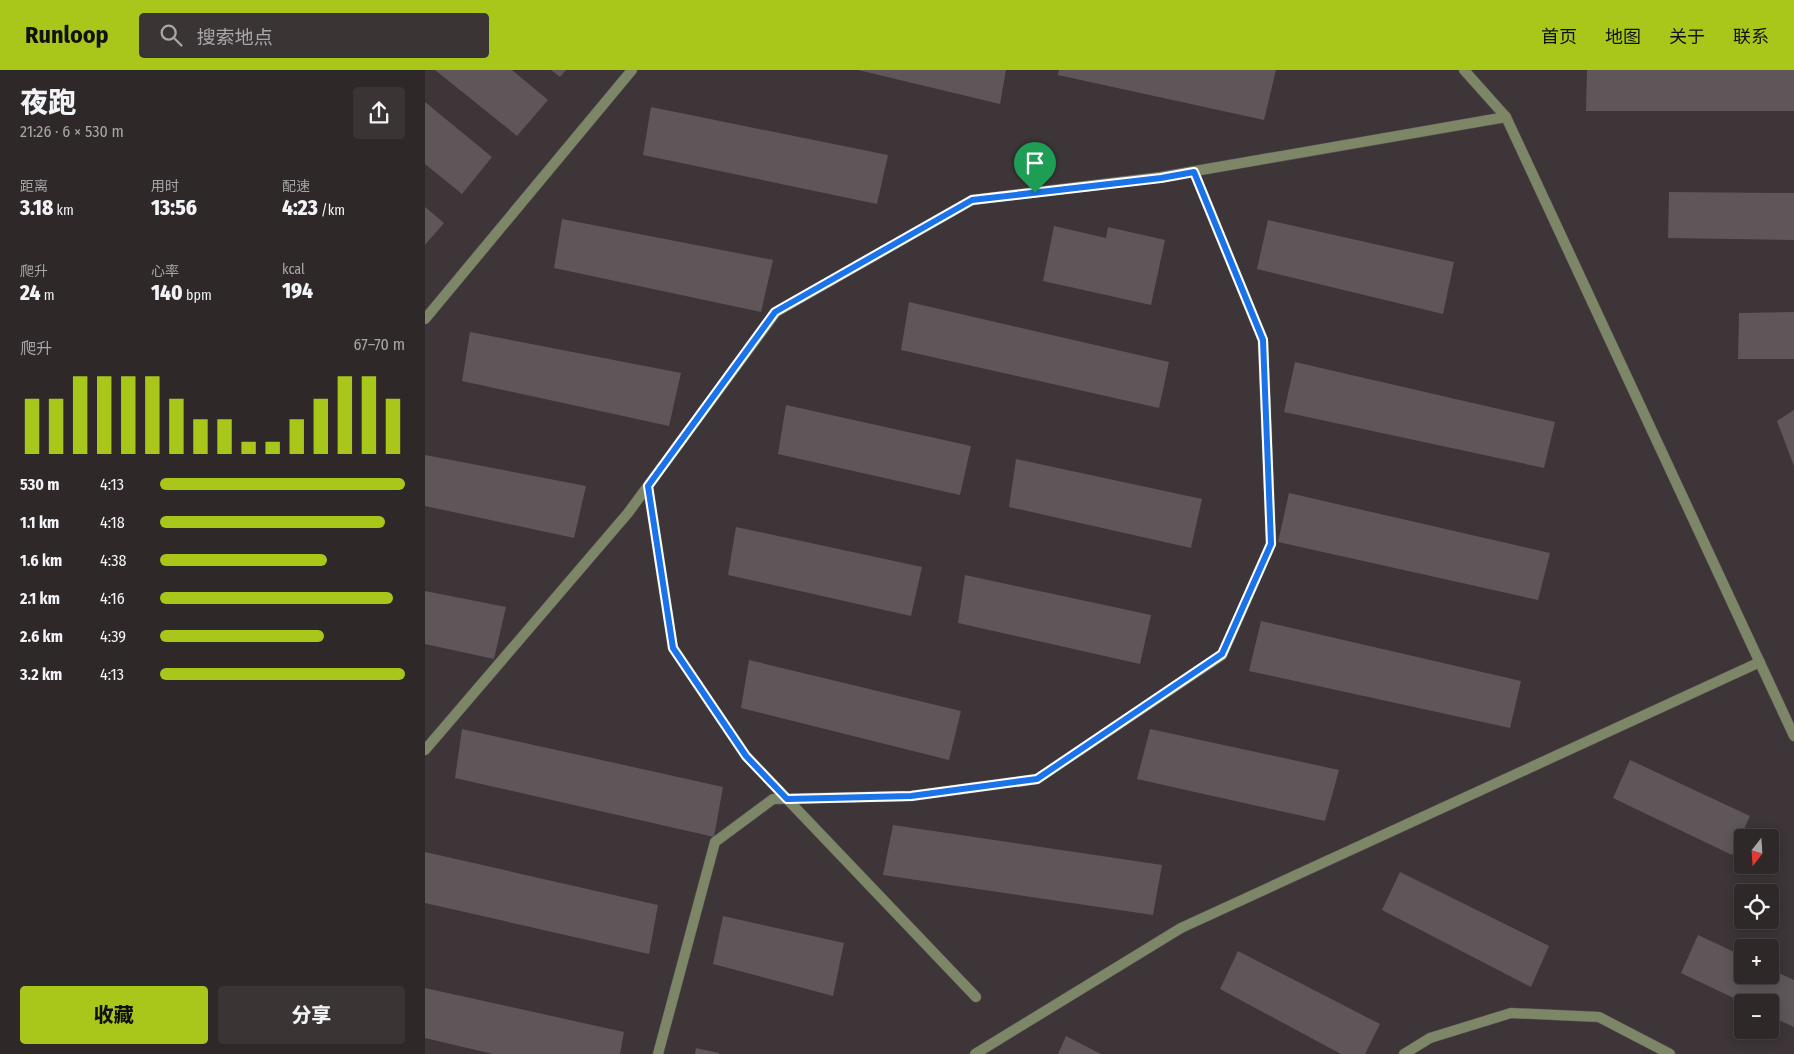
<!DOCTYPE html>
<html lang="zh">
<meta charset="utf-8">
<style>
body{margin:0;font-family:"Fira Sans Condensed","Noto Sans SC",sans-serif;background:#3a3435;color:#f1f3f6;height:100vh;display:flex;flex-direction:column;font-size:19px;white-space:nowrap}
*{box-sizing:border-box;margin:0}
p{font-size:16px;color:#a7a6a8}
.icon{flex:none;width:28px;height:28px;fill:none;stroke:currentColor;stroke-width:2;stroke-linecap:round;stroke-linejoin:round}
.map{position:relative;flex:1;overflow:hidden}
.drawer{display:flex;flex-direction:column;background:#2e2829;width:425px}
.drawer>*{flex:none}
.needle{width:32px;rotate:197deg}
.buttons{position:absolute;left:1309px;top:759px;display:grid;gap:10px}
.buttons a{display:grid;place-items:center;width:45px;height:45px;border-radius:5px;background:#2e2829;box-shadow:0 2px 12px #0003,0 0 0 1px #494446;font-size:25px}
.pin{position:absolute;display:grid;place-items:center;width:42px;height:42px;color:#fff;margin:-51px -21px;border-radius:50% 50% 50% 0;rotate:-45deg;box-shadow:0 0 5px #0007}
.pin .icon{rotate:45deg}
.round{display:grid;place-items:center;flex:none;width:52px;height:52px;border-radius:5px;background:#3a3435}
.headline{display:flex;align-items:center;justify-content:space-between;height:85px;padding:0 20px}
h1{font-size:28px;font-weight:800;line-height:38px}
.stats{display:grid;grid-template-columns:repeat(3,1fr);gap:8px;height:85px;padding:5px 20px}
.stats div{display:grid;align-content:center}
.stats b{font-size:21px;font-weight:800}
.stats small{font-size:14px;font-weight:400}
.stats p{font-size:14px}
.chart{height:140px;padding:10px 20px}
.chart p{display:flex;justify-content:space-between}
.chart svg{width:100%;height:90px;margin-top:5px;stroke:#a9c71a;stroke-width:6}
.action{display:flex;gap:10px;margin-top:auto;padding:10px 20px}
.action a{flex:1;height:58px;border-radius:5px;background:#a9c71a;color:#111;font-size:20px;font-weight:800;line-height:58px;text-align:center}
.action a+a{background:#3a3435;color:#f1f3f6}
ul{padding:0 20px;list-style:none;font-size:16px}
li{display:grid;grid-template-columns:80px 60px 1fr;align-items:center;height:38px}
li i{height:12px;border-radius:6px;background:#a9c71a}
header{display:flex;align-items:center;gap:30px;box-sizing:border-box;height:70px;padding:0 25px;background:#a9c71a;color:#111}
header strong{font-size:24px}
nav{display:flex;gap:28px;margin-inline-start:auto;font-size:18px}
.search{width:350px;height:45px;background:#3a3435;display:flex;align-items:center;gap:12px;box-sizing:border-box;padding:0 18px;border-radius:5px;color:#a7a6a8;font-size:19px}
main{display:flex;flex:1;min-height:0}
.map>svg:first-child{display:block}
</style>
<header>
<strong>Runloop</strong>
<div class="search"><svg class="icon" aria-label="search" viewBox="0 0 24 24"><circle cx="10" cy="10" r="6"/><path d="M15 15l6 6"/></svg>搜索地点</div>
<nav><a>首页</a><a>地图</a><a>关于</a><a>联系</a></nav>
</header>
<main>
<section class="drawer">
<div class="headline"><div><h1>夜跑</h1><p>21:26 · 6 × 530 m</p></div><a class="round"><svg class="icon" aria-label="share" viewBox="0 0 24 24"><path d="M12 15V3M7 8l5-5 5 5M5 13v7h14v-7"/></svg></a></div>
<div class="stats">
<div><p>距离</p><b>3.18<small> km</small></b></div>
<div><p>用时</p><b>13:56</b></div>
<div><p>配速</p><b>4:23<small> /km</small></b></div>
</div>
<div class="stats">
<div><p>爬升</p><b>24<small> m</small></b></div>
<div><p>心率</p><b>140<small> bpm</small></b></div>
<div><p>kcal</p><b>194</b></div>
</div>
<div class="chart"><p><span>爬升</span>67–70 m</p>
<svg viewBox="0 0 160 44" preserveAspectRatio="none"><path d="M5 44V17M15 44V17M25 44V6M35 44V6M45 44V6M55 44V6M65 44V17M75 44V27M85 44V27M95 44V38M105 44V38M115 44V27M125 44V17M135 44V6M145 44V6M155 44V17"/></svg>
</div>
<ul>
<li><b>530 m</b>4:13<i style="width:100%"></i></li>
<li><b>1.1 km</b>4:18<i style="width:92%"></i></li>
<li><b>1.6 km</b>4:38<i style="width:68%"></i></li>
<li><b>2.1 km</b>4:16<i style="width:95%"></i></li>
<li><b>2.6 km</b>4:39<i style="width:67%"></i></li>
<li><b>3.2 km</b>4:13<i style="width:100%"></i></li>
</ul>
<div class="action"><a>收藏</a><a>分享</a></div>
</section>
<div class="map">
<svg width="1369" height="984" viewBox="0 0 1369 984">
<rect width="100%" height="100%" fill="#3d3537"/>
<path fill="#5f5659" d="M10,0H87L123,30L92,66Z
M126,0H141L135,7Z
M433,0H581L575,34Z
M634,0H851L839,50L633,5Z
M1162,0H1369V41H1161Z
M0,32L67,87L37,124L0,94Z
M226,37L463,85L452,134L218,85Z
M1244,122L1369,123V170L1243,168Z
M0,137L19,153L0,175Z
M137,149L348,190L336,242L129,198Z
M843,150L1029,192L1018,244L832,199Z
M629,156L681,168L683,157L740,170L726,235L618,211Z
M484,232L744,292L734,338L476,280Z
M1369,242V289H1313L1314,243Z
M45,262L256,303L244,356L37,311Z
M870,292L1130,352L1119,398L859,342Z
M361,335L546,376L535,425L353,384Z
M1369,340V396L1352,351Z
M0,385L161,416L149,468L0,436Z
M591,389L777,429L766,478L584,437Z
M864,423L1125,483L1113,530L853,472Z
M311,457L497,497L486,546L303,505Z
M540,505L726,545L715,594L533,553Z
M0,521L81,537L69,589L0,574Z
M836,551L1096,611L1085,658L824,601Z
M324,590L536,641L524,690L316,638Z
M37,659L298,717L289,767L30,708Z
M725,659L914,700L900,751L712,709Z
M1205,690L1325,746L1307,785L1188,728Z
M468,755L737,795L728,845L458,805Z
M0,782L233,835L224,884L0,833Z
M975,802L1124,876L1106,917L957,840Z
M298,846L419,873L408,926L288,894Z
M1273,865L1318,886V905H1345V899L1369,910V957L1345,946V932H1317L1256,903Z
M813,881L955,954L940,984H916L795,919Z
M0,918L199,962L195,984H68L0,968Z
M641,966L676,984H633Z
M271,978L294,983V984H270Z"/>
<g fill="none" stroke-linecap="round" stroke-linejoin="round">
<defs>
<path id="lane" d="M223,416L248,578L321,686L551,927
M0,680L203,443L351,242L547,130L736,107L1081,47
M233,984L290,772L348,729L486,726L612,709L797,585L846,474L838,270L769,102"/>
<path id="street" d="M1039,0L1081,47L1369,666
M0,249L207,0
M550,984L756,858L1335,592
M979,984L1005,968L1086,943L1174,947L1245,984"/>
</defs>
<use href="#lane" stroke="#5a5355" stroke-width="11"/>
<use href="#street" stroke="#5a5355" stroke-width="11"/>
<use href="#lane" stroke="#7e8668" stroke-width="10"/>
<use href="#street" stroke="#7e8668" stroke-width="10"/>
</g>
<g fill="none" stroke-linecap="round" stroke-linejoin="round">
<defs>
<path id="route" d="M769,102L838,270L846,474L797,584L612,709L486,726L362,729L321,686L248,578L223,416L350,242L547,130L736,108Z"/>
</defs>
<use href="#route" stroke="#fff" stroke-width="10"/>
<use href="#route" stroke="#1a73e8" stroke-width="6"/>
</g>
</svg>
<div class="buttons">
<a><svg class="needle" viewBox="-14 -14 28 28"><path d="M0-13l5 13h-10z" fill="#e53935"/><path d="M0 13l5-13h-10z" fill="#a7a6a8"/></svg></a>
<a><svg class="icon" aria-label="locate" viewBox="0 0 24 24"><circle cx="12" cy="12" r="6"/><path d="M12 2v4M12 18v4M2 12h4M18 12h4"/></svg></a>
<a>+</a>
<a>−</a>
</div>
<div class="pin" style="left:610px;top:123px;background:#1e9e55"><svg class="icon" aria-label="arrive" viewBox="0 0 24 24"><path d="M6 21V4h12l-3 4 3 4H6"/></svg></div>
</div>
</main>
